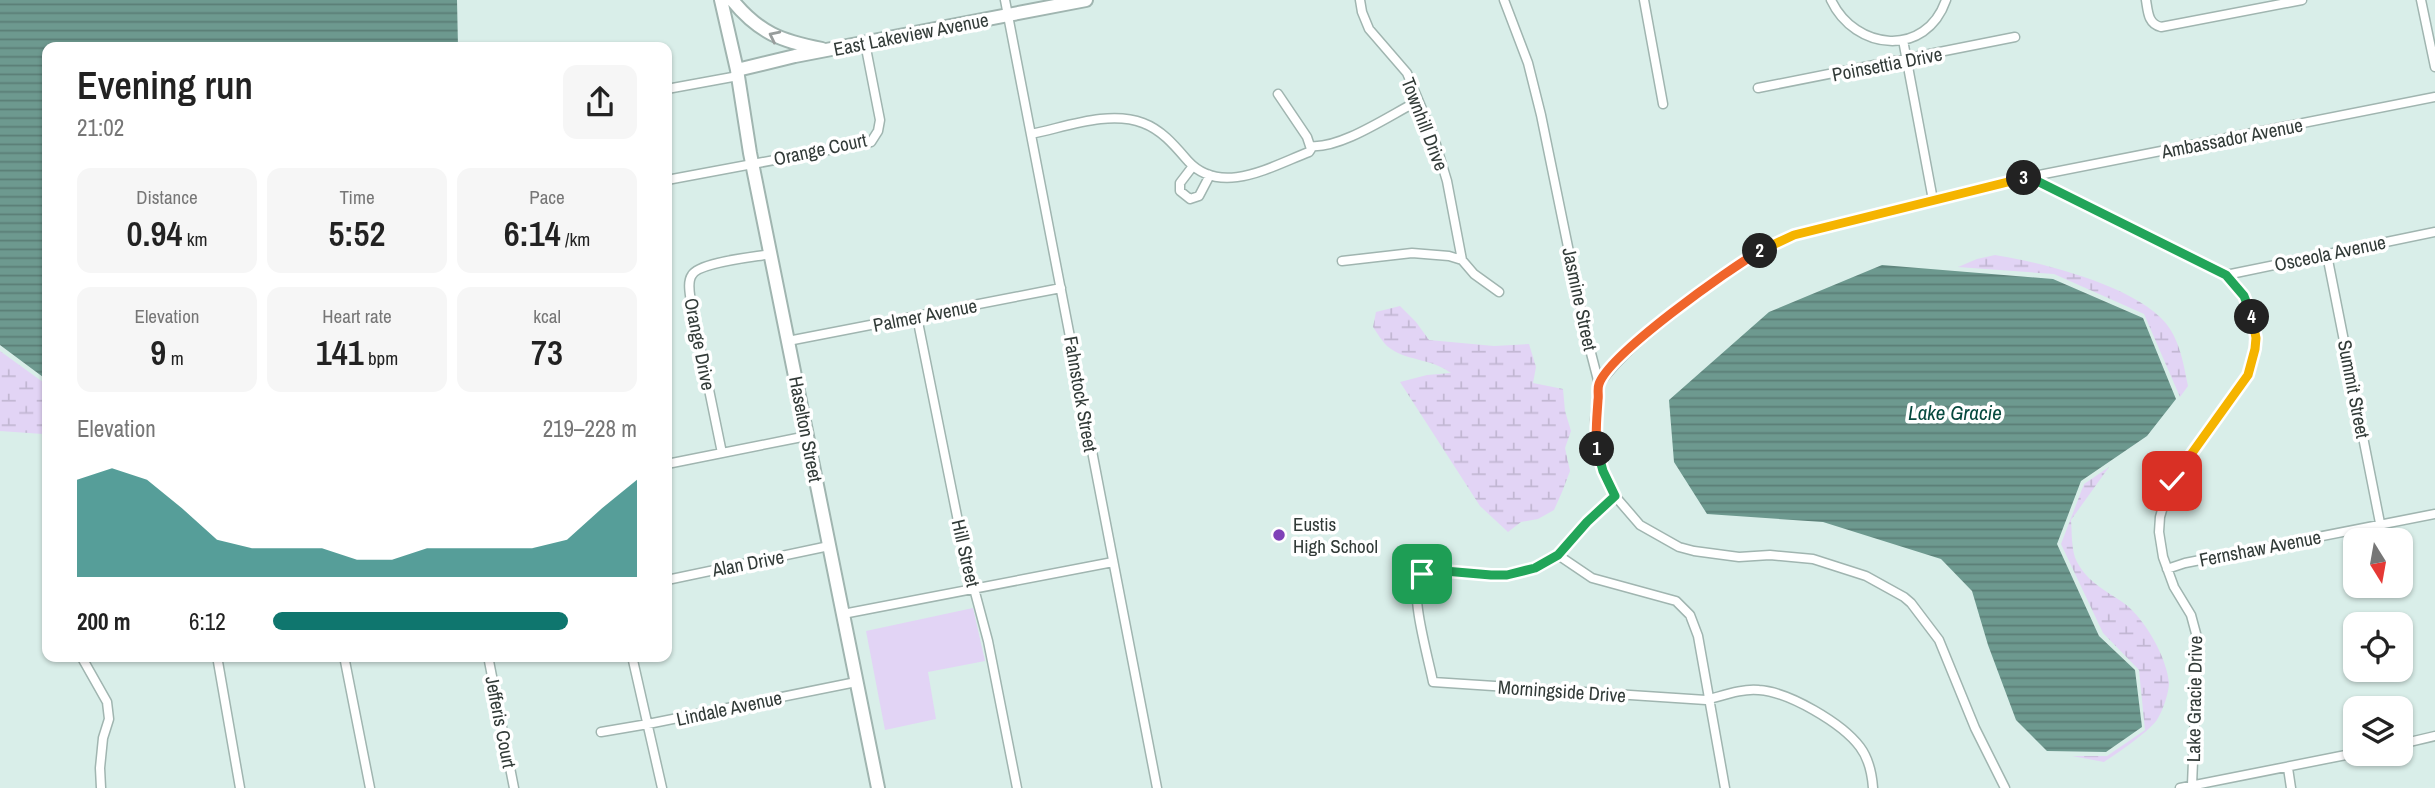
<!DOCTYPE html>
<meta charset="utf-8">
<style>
body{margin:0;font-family:"Archivo Narrow",sans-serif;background:#f6f6f6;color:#222;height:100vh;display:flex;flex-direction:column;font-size:26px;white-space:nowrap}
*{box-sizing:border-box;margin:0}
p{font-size:23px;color:#767676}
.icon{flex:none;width:38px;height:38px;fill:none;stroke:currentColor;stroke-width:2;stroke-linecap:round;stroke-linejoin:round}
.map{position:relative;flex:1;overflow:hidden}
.panel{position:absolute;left:42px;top:42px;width:630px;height:620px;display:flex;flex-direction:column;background:#fff;border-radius:14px;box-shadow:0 2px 5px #0004}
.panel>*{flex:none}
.needle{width:46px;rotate:169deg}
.controls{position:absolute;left:2343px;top:528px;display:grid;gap:14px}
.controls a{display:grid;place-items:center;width:70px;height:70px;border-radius:14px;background:#fff;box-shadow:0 2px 5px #0004;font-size:35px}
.pin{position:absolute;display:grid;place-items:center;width:60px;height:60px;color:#fff;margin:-30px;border-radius:14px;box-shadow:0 4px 10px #0006}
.km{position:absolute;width:35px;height:35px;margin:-18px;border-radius:50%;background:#222;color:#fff;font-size:19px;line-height:35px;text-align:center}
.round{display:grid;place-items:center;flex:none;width:74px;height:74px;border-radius:14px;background:#f6f6f6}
.head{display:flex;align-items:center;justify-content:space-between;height:119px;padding:0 35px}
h1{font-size:38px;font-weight:600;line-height:52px}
.figures{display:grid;grid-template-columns:repeat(3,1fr);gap:10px;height:119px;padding:7px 35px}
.figures div{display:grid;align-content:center;border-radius:14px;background:#f6f6f6;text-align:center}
.figures b{font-size:35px;font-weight:600}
.figures small{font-size:19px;font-weight:400}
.figures p{font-size:19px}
.chart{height:196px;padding:14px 35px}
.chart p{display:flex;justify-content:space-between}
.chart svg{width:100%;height:126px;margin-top:7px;fill:#0f766e;opacity:.7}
ul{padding:0 35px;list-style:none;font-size:23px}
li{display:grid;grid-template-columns:112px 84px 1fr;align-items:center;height:52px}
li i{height:18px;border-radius:9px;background:#0f766e}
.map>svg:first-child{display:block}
</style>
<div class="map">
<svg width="2435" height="788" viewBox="0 0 2435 788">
<defs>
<pattern id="wetland-marsh" width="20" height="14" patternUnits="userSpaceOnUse" patternTransform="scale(1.75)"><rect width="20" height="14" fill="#e2d4f5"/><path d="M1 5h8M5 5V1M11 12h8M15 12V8" fill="none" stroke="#c2b7d3"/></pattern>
<pattern id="water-rules" width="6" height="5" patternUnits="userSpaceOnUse" patternTransform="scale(1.75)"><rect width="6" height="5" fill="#6d998f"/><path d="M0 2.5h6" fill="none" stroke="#5a7e76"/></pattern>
</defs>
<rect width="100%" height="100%" fill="#d9eee9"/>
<path fill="url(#wetland-marsh)" d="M1995,255C2041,262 2145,288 2170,329C2181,346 2184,367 2188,386L2180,397L2144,314L2054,274L1958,267L1977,259Z
M1400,306L1416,322L1429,340L1494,346L1529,344L1536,367L1533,383L1563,389L1565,411L1571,431L1565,448L1570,471L1562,492L1554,510L1538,519L1521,522L1508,532L1480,506L1400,382L1427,375L1451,373C1431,358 1404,361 1387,346C1382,341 1377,333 1373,327L1376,312Z
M0,351L47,385V437L43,434L0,431Z
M2109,467L2071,520C2072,532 2071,551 2077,562C2088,583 2107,591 2125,604C2145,619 2167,658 2169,683C2169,692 2163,710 2158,718C2152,730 2116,754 2104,762L2072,756H2107L2145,730L2139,670L2103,633L2061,544L2084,484Z"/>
<path fill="#e2d4f5" d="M973,608L985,661L928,672L936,719L885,730L866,631Z"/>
<path fill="url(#water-rules)" d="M0,0H457L458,47H47V380L0,345Z
M1882,265L2053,279L2143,318L2176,399L2147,436L2081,481L2057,544L2099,636L2135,670L2142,727L2106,752L2047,751L2016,720L1988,645L1972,591L1941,559L1823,522L1707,514L1674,462L1669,400L1769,312Z"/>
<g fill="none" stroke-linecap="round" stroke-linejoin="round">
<defs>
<path id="street" d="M1005,0L1157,788
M1360,0L1362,12L1369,29L1407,73L1434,138L1447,181L1462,260
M1504,0L1528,63L1541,115L1585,330L1599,384L1595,420L1598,454L1603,471L1615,496L1640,525L1679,547L1694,551L1739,557L1770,555L1813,559L1866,576L1904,597L1911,603L1939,640L1975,728L2005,788
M1644,0L1663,104
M1831,0C1855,51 1926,58 1946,0
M2146,0C2148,12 2148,24 2161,27L2302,0
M2421,0L2435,67
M1903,40L1933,200
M1758,88L2015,37
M667,89L738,76
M1031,134C1066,127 1109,110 1143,123C1162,130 1175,146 1188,161C1221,197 1272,166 1309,152L1311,149L1307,137L1278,94
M1311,146C1341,149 1390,115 1418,101
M1193,166L1180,183V191L1190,199L1199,196L1210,175
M2029,177L2435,97
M667,180L871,142L878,131L880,120L865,43
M2327,255L2380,523
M1342,261L1412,253L1449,256L1462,260L1474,274L1499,292
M2226,275L2435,232
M917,317L964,551L988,641L1017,788
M788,341L1061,288
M1599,384C1624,350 1656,327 1689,301C1723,276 1755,251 1794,235L2029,177L2226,275C2255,300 2261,340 2248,375L2181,467L2167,493L2160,517L2159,532L2163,557L2174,587L2191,615L2198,641L2192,785
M722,453L691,302C690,294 687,282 692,275C699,262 755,257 771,254
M667,464L807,436
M1615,496L1587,522L1558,555L1535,568L1507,575H1491L1433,570C1427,571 1423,572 1419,578C1410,595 1429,661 1433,682L1706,700C1722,696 1742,688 1759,690C1789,692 1842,723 1860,747C1869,759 1872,774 1873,788
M1558,555L1592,578L1676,601L1690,615L1698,636L1725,788
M2167,569L2185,563L2435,514
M667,580L829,546
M843,614L1113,562
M81,656L107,702L109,719L103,738L100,768L101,788
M217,656L240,788
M344,656L370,788
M488,656L514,788
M632,656L662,788
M601,732L648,724L856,682
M2401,744L2435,736
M2288,768L2291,788
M2180,788L2356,753"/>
<path id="secondary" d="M721,0L737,70L750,153L878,788
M732,0C759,33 781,41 822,49
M737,70L795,56L1086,0"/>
</defs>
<use href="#street" stroke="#a0b5b0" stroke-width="11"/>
<use href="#secondary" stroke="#a0b5b0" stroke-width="16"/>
<use href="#street" stroke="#fff" stroke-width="8"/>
<use href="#secondary" stroke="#fff" stroke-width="12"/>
</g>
<defs><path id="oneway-chevron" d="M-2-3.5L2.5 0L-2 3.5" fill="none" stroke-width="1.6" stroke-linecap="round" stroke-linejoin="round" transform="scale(1.75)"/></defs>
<use stroke="#989d9c" href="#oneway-chevron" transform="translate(774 36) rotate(-154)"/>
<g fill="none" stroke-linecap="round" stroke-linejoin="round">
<defs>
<path id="split-1" d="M1422,574L1433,570L1491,575H1507L1535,568L1558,555L1587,522L1615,496L1603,471L1597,449"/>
<path id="split-2" d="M1597,449C1595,432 1597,417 1598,400C1599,396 1597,389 1599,384C1609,354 1729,269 1760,251"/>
<path id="split-3" d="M1760,251L1794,235L2024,178"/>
<path id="split-4" d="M2024,178L2029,177L2226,275L2244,296L2252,317"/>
<path id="split-5" d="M2172,481L2248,375L2255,349L2256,338L2252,317"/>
</defs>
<use href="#split-1" stroke="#fff" stroke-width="14"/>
<use href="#split-2" stroke="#fff" stroke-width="14"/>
<use href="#split-3" stroke="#fff" stroke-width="14"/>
<use href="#split-4" stroke="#fff" stroke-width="14"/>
<use href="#split-5" stroke="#fff" stroke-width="14"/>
<use href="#split-1" stroke="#22a559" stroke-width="9"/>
<use href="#split-2" stroke="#f0652b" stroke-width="9"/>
<use href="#split-3" stroke="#f5b400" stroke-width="9"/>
<use href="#split-4" stroke="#22a559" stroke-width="9"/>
<use href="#split-5" stroke="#f5b400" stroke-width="9"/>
</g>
<circle fill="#7f42b8" stroke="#fff" stroke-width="2.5" cx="1279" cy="535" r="7"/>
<g text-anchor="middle" stroke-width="7" stroke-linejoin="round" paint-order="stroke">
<g font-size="19" fill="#323b38" stroke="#fff">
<text transform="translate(911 34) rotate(-11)" y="7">East Lakeview Avenue</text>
<text transform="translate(1887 64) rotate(-11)" y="7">Poinsettia Drive</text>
<text transform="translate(1425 124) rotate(69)" y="7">Townhill Drive</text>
<text transform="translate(2232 138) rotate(-11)" y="7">Ambassador Avenue</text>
<text transform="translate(820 149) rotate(-12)" y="7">Orange Court</text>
<text transform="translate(2330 253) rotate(-12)" y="7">Osceola Avenue</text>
<text transform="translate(1580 299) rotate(78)" y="7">Jasmine Street</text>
<text transform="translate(925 315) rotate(-11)" y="7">Palmer Avenue</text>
<text transform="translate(700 344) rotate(79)" y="7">Orange Drive</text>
<text transform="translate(2354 389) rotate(79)" y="7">Summit Street</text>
<text transform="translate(1081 394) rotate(80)" y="7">Fahnstock Street</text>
<text transform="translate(806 429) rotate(79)" y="7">Haselton Street</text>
<text transform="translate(2260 548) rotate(-11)" y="7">Fernshaw Avenue</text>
<text transform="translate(966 553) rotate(77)" y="7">Hill Street</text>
<text transform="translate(748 563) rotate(-11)" y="7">Alan Drive</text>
<text transform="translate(1562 691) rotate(4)" y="7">Morningside Drive</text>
<text transform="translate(2194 699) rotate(-89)" y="7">Lake Gracie Drive</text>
<text transform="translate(729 708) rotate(-12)" y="7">Lindale Avenue</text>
<text transform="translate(501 722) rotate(79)" y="7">Jefferis Court</text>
</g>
<g font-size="19" fill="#323b38" stroke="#fff" text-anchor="start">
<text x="1293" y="531">Eustis<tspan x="1293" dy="22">High School</tspan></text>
</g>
<g font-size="21" font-style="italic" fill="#05493e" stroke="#fff">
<text x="1955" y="420">Lake Gracie</text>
</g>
</g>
</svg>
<div class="controls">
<a><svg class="needle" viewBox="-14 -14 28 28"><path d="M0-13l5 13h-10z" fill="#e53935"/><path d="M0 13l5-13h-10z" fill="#767676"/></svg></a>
<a><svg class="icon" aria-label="locate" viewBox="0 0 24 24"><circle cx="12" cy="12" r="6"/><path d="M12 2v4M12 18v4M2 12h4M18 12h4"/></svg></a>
<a><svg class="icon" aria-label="layers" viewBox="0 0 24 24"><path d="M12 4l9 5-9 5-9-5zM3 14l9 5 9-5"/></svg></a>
</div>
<div class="pin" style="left:1422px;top:574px;background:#1e9e55"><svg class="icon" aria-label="arrive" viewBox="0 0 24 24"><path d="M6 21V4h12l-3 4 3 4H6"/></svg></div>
<div class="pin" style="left:2172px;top:481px;background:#d93025"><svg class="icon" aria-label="check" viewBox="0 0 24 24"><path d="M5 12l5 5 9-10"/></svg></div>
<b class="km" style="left:1597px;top:449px">1</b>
<b class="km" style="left:1760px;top:251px">2</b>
<b class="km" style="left:2024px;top:178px">3</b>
<b class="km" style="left:2252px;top:317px">4</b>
<section class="panel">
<div class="head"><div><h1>Evening run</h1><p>21:02</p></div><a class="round"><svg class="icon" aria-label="share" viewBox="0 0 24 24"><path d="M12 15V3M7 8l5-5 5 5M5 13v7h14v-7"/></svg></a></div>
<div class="figures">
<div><p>Distance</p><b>0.94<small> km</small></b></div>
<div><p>Time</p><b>5:52</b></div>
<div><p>Pace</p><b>6:14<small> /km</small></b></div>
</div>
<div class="figures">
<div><p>Elevation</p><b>9<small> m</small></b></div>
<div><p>Heart rate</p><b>141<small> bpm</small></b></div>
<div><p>kcal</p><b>73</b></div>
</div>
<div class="chart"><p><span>Elevation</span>219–228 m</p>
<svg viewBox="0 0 160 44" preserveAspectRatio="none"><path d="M0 44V10L10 6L20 10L30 20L40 31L50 34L60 34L70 34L80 38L90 38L100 34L110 34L120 34L130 34L140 31L150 20L160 10V44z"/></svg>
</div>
<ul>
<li><b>200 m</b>6:12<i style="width:81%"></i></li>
</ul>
</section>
</div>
